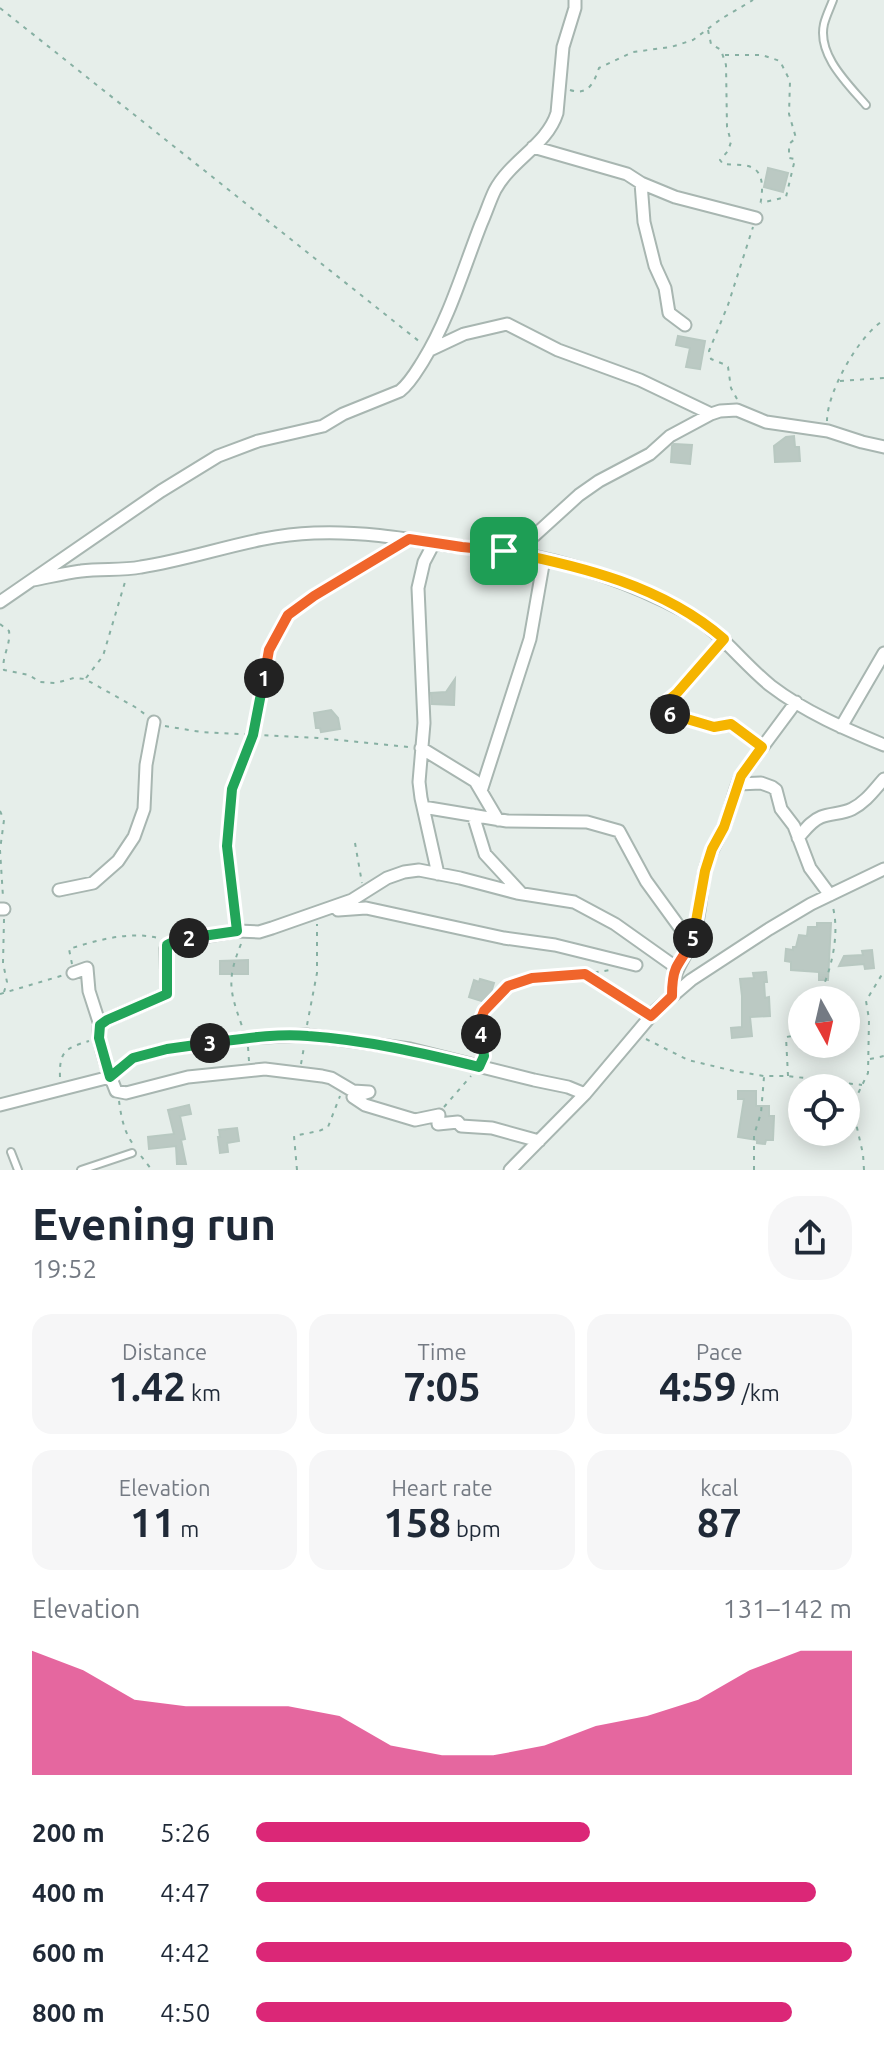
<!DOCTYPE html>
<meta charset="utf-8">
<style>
body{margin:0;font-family:Ubuntu,sans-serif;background:#f6f6f7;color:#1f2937;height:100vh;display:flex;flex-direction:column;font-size:30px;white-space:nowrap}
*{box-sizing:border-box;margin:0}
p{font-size:26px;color:#747a83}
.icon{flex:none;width:44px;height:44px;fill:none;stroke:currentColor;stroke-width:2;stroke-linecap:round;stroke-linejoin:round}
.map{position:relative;height:1170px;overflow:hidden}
.details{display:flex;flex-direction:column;background:#fff;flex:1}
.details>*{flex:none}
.needle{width:52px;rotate:172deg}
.controls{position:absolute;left:788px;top:986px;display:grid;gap:16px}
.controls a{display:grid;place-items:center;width:72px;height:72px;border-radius:50%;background:#fff;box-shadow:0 4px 20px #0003;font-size:40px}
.pin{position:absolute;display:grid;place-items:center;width:68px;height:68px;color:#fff;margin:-34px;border-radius:16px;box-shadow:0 4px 12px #0006}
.km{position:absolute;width:40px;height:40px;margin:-20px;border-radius:50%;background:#222;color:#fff;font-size:22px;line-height:40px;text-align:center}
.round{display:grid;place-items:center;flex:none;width:84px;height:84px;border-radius:32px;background:#f6f6f7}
.summary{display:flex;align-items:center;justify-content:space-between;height:136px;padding:0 32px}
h1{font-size:44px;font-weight:600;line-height:60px}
.stats{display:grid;grid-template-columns:repeat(3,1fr);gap:12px;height:136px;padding:8px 32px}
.stats div{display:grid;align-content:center;border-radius:20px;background:#f6f6f7;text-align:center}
.stats b{font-size:40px;font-weight:600}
.stats small{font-size:22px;font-weight:400}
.stats p{font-size:22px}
.chart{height:224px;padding:16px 32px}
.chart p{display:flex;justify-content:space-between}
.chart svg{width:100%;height:144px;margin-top:8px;fill:#db2777;opacity:.7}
ul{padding:0 32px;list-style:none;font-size:26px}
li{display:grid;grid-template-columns:128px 96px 1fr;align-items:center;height:60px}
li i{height:20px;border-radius:10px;background:#db2777}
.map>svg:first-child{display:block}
</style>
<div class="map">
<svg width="884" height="1170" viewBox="0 0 884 1170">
<rect width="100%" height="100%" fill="#e6eeea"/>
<path fill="#bbc9c3" stroke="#b8c8c1" stroke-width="2" d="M768,168L788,173L783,192L764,187Z
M678,336L705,341L700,369L686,367L690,348L676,345Z
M794,436L795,447H799L800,461L775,462L774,446L786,437Z
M674,444L692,445L690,464L671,462L672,446Z
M455,679L454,705L432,704L431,693L446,692Z
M331,710L338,718L340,729L321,732L320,728H316L314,713Z
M817,923H831L828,980H819V972L791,970V962L785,961L786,949L793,950V947H796L799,935L807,936L808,927H817Z
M872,950L874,968L865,969L864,964L839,966L844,956L863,955L862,951Z
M248,960V974H220V961Z
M766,972L767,982H764L765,998L769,997L770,1016L750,1017L752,1036L732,1038L731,1028L742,1027V996L740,979L754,978L753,973Z
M480,979L494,983L488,1003L469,997L474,980L479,982Z
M738,1091H756V1106H769V1116H774L773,1140H766L765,1144L757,1143V1140L738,1137L744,1099H738Z
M189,1105L191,1114L180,1116L185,1139L181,1140L186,1164H177L176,1146L149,1149L148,1137L174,1134L168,1110Z
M237,1128L239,1141L227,1143L228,1152L220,1153L218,1137H220L219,1130Z"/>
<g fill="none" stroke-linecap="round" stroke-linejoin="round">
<defs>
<path id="lane" d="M833,0C830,8 826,16 824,24C817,55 848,84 866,105
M11,1152L18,1170
M81,1170L132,1153"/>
<path id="street" d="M533,147L627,174L641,183L644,222L655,266L665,288L669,313L685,325
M641,183L675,197L756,218
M430,350L464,334L507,324L558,350L640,380L711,414
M434,543L424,562L418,588L424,723L419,782L421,798L438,874
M505,550L535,535L579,495L599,481L650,454L670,436L711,414L720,411L737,410L766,422L828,431L862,442L884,447
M33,580C49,577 65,573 81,571C101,568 121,571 141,567C200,558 254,535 314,533C359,531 402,538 446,545C466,548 487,548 507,551C569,562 628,581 684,611C719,629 741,662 771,686C805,712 845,729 884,745
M0,602L161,491L218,456L258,441L323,426L343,414L400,391C410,383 416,372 423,361C449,319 463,270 481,224C486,213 490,200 495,190C511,160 547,145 557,113L563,47L575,8V0
M724,639L677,693L660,707L664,712L714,727L731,724L762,747
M841,727L884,653
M421,748L475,781L498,820
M738,784L761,783L772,787L776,790L781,809L794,826L810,868L830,895
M481,791L530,639L544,559
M423,807L507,821L587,822L619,831L646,881L691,943
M473,815L485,854L522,894
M798,838C805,830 811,821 821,817C831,813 842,814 852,809C866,802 874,790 884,779
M59,890L93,883L118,861L134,837L144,809L146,765L154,722
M0,909H4
M338,910L366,908L504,938L555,945L636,965
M73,973L87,968L89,991L100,1025
M672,996C673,965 688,958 695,932C700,912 701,890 705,870C709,853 718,840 725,824C731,808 734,791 741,776L796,702
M0,1105L110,1077L133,1058L167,1049L245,1038L306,1035L410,1049L534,1080L568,1087L585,1094
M539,1141L492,1128L461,1126L458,1122L438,1124L439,1115L415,1120L365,1105L353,1097L369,1092L353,1091L331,1078L322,1076L265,1069L188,1077L126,1093L116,1091C111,1079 97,1042 99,1030C99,1023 101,1024 107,1020L167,994L166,948L172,942L237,931L259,932L272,928L352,900L387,878L404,872L419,870L460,878L517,893L574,902L615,924L677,968
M510,1170L585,1094L655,1011L691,980L769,929L811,904L884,869"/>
</defs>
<use href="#lane" stroke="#a8b6b1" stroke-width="10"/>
<use href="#street" stroke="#a8b6b1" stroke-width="15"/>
<path stroke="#87b0a3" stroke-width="2" stroke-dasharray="4 6" stroke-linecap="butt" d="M0,8L420,342
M708,30L711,44L721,50L726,65L727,127L731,142L728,151L720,160L723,164C732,165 744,164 751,167C766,173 762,195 760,206
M725,55H762L780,61L790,81L789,114L796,138L789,144V158L795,159L786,197L761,203
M570,90C588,96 594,83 599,68L633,52L671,47L693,40L721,19L753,0
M840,381L884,378
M737,399L731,388L728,367L726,365L711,359L709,351L728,305L753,227
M827,421C827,392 859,335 884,320
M0,624L9,631C11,645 1,658 4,670L29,675L40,682L56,683L74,678L85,679L135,707L146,715
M86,678L103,656L125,582
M165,726L201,732L318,738L409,747
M0,811L4,820L0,850L3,897
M355,843L362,883
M4,919L3,963L7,982L4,992
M235,920L227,846L232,789L253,735L269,650L288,615L314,596L394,548
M241,944C227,979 229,990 242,1026
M72,964L69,949C97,940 133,930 162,939
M588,975L643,1011
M0,994L64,975
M817,1000C831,973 841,933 832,904
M307,1025L317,973V924
M646,1039L688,1060L734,1071L764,1076H788L862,1085
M248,1047L249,1061
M483,1057L479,1024L484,1011L508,986L532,978L579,975L610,970
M870,1059L884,1056
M301,1064L304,1047
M788,1076L786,1037L793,1036L802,1022
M60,1077C59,1051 66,1048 89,1041
M119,1101C121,1116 124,1132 133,1144
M444,1107L471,1076
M141,1156L152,1170
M297,1170L294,1136L319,1131L328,1127L340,1096
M754,1170V1135L761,1113L764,1077
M864,1170L863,1154L852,1106L868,1073L869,1019L866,1001L884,971"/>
<use href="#lane" stroke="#fff" stroke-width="6"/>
<use href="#street" stroke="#fff" stroke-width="11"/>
</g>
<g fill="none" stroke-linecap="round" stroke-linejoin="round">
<defs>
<path id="split-1" d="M264,678L269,650L288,615L314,596L409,539L462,547L504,551"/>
<path id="split-2" d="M189,938L237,931L227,846L232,789L253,735L264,678"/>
<path id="split-3" d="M189,938L175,941L167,945V994L107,1020L100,1025L99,1038L110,1077L133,1058L167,1049L210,1043"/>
<path id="split-4" d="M210,1043C241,1039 276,1033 308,1036C366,1040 423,1053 479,1067L484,1056L481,1034"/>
<path id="split-5" d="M481,1034L479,1024L484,1011L508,986L532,978L585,974L651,1016L672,996C672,987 672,977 676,968C681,958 689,949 693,938"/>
<path id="split-6" d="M670,714L714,727L731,724L762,747L741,776L724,827L712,849L705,871L693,938"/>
<path id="split-7" d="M504,551C581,566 663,586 724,639L677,693L660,707L664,712L670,714"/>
</defs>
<use href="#split-1" stroke="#fff" stroke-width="16"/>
<use href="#split-2" stroke="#fff" stroke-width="16"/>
<use href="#split-3" stroke="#fff" stroke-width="16"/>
<use href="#split-4" stroke="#fff" stroke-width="16"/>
<use href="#split-5" stroke="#fff" stroke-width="16"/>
<use href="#split-6" stroke="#fff" stroke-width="16"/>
<use href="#split-7" stroke="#fff" stroke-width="16"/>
<use href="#split-1" stroke="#f0652b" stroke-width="10"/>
<use href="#split-2" stroke="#22a559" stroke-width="10"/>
<use href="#split-3" stroke="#22a559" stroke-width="10"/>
<use href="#split-4" stroke="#22a559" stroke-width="10"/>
<use href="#split-5" stroke="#f0652b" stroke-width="10"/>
<use href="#split-6" stroke="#f5b400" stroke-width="10"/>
<use href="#split-7" stroke="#f5b400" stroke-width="10"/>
</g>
</svg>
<div class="controls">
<a><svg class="needle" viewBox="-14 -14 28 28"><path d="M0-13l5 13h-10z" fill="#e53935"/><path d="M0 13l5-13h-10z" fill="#747a83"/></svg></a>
<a><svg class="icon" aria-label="locate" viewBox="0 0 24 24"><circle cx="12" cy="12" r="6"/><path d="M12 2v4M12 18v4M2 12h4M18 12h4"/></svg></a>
</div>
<div class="pin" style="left:504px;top:551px;background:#1e9e55"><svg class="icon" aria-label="arrive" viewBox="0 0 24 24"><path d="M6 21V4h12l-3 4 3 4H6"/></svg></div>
<b class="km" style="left:264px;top:678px">1</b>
<b class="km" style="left:189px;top:938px">2</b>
<b class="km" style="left:210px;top:1043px">3</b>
<b class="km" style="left:481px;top:1034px">4</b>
<b class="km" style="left:693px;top:938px">5</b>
<b class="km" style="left:670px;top:714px">6</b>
</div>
<section class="details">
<div class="summary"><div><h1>Evening run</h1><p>19:52</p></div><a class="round"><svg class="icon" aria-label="share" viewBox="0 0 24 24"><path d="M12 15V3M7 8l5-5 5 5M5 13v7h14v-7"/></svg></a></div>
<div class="stats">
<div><p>Distance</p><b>1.42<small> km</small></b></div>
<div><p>Time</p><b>7:05</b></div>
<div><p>Pace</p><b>4:59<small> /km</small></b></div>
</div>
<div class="stats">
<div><p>Elevation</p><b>11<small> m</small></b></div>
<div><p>Heart rate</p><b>158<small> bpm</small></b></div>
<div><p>kcal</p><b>87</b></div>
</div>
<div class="chart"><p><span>Elevation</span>131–142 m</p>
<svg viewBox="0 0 160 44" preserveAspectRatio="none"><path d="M0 44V6L10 12L20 21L30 23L40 23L50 23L60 26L70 35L80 38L90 38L100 35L110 29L120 26L130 21L140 12L150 6L160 6V44z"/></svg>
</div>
<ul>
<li><b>200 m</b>5:26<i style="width:56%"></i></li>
<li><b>400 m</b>4:47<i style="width:94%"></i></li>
<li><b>600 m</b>4:42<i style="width:100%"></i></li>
<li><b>800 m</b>4:50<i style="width:90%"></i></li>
</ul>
</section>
